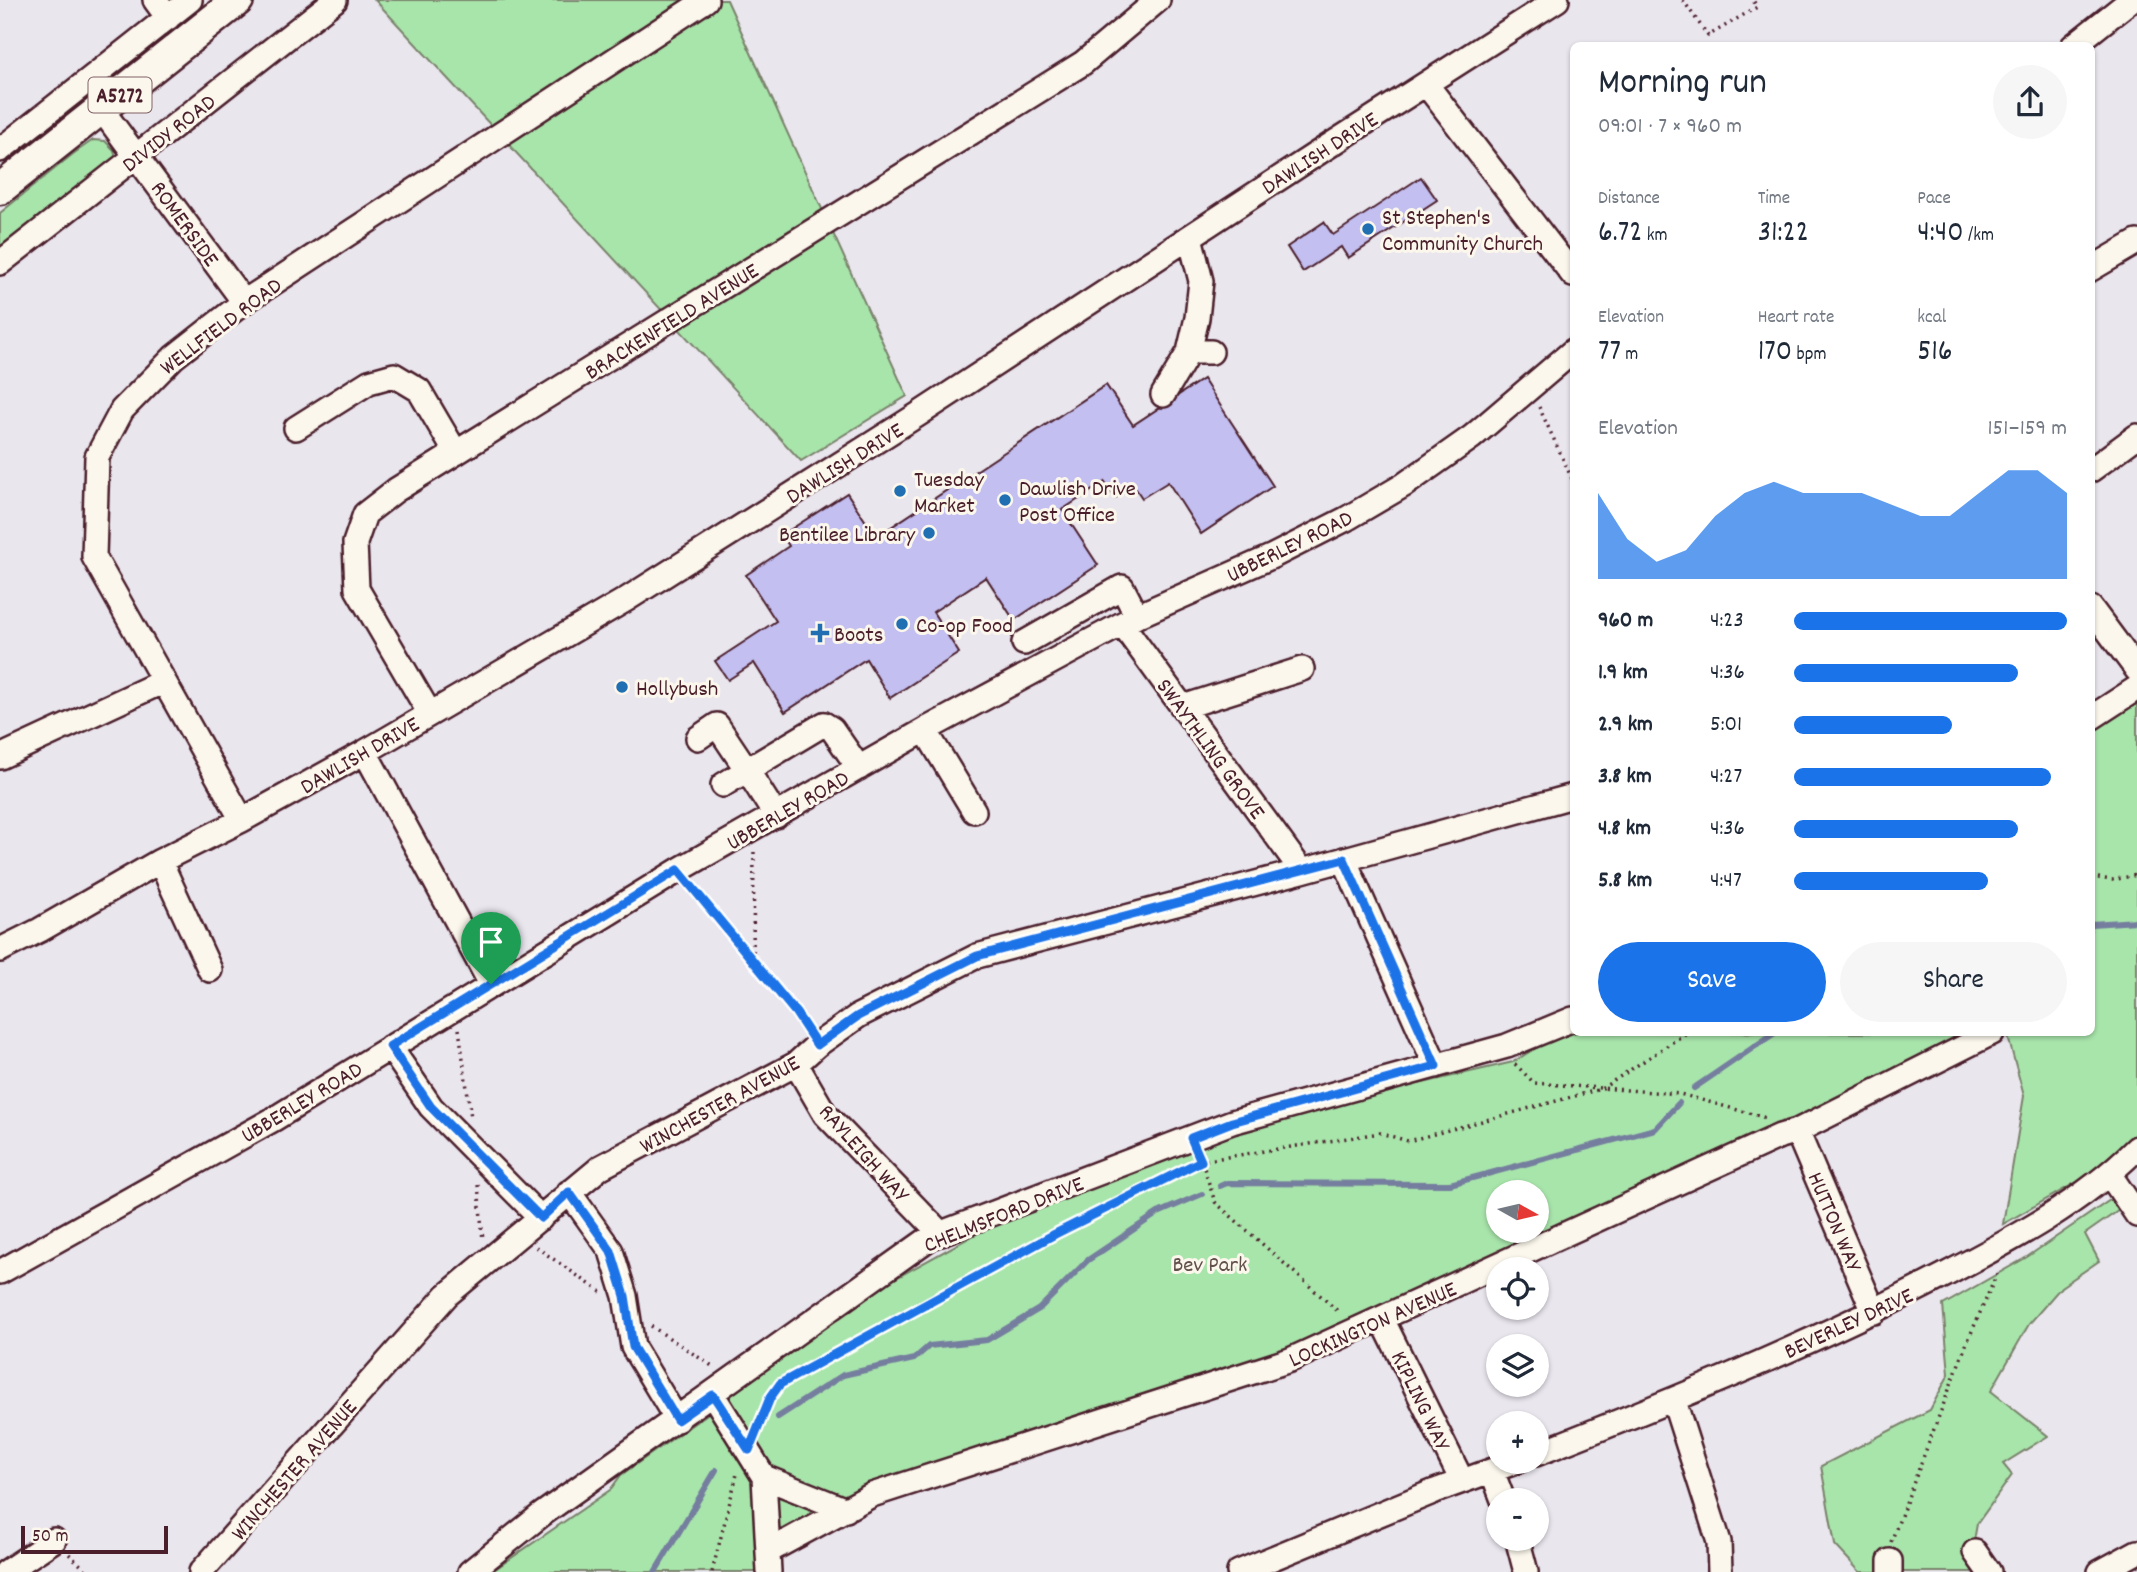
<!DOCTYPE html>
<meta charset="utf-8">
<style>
body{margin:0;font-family:Dekko,sans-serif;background:#f6f6f7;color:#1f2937;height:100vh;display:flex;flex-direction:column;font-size:26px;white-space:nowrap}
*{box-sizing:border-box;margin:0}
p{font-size:23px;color:#747a83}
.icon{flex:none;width:38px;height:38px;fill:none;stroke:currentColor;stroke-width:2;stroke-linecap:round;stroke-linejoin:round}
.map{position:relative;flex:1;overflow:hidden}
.panel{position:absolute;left:1570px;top:42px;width:525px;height:994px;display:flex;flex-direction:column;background:#fff;border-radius:10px;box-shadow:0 2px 5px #0004}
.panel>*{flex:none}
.needle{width:46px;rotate:98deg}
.fabs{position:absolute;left:1486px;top:1180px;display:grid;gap:14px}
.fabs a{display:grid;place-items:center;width:63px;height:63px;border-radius:50%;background:#fff;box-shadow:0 2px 5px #0004;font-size:35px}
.scale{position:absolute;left:21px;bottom:18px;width:147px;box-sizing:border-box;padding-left:7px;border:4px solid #4a1f2b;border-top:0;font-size:19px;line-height:24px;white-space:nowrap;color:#4a1f2b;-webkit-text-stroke:5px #fbf7ec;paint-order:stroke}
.pin{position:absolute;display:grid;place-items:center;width:60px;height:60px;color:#fff;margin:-72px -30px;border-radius:50% 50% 50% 0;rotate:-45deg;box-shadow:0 0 7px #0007}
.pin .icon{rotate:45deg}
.round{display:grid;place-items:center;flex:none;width:74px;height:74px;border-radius:37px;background:#f6f6f7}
.overview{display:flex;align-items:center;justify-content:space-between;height:119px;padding:0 28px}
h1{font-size:38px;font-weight:600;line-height:52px}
.figures{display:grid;grid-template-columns:repeat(3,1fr);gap:10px;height:119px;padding:7px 28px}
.figures div{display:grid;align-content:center}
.figures b{font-size:30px;font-weight:600}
.figures small{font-size:19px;font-weight:400}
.figures p{font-size:19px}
.chart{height:196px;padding:14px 28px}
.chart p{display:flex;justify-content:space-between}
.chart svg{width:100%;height:126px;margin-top:7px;fill:#1a73e8;opacity:.7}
.button{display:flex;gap:14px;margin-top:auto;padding:14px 28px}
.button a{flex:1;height:80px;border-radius:42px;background:#1a73e8;color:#fff;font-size:28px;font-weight:600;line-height:80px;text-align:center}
.button a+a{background:#f6f6f7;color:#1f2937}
ul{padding:0 28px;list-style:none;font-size:23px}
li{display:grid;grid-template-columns:112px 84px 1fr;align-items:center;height:52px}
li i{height:18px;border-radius:9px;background:#1a73e8}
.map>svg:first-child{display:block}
</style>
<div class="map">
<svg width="2137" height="1572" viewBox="0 0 2137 1572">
<rect width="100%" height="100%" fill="#eae6ee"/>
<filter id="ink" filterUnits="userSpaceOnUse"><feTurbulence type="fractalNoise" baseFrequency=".0143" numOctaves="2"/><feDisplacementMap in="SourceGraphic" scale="14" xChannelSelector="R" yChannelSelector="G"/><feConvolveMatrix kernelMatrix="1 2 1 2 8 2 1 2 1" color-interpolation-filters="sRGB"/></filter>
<g filter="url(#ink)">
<path fill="#a8e5ab" stroke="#79826b" stroke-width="2" fill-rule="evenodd" d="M375,0H727L907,396L801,461Z
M93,140L105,141L114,150L116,158L0,250V213L73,154Z
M2137,698V1133L2103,1167L2003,1224L2024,1096L2007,1033L2091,1032V729Z
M1573,1029V1032L1970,1033L1866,1088L1343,1331L890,1484L843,1496L759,1546L758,1572H491L610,1490L621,1475L720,1405L747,1379L887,1283L974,1235L1082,1187L1195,1148L1272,1118L1513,1062L1557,1035ZM1498,1192H1536V1230H1498Z
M2110,1200L2122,1208L2085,1234L2099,1261L2061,1287L2029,1324L1991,1391L2048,1436L2003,1464L2012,1475L1977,1524L1972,1552L1986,1572H1860L1835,1545L1821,1466L1930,1410L1949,1374L1943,1305L2027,1257Z"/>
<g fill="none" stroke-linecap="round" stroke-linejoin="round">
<path stroke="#757e9e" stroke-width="6" d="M2091,924L2137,921
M1694,1088L1776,1032
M1220,1186L1227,1183L1450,1184L1655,1129L1679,1103
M778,1417L843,1375L914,1359L929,1346L987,1340L1039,1309L1088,1260L1158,1213L1202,1194
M655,1572L716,1470"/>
</g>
<path fill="#c3bff1" stroke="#4a1f2b" stroke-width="2" d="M1421,177L1437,200L1348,258L1341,247L1303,272L1287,247L1324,222L1333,235Z
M1203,379L1273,486L1201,534L1168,482L1142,498L1134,486L1115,498L1105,482L1062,510L1098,565L1014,620L986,577L933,612L959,653L890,698L866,659L785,712L754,663L728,680L715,661L776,621L746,575L789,546L782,535L847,493L876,537L1106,385L1133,425Z"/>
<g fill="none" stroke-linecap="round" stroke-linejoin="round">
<defs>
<path id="minor" d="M155,0L168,18
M2073,46L2131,0
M1426,84L1573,275
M102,110L244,302
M0,150L190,0
M0,263L335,0
M2091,269L2137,242
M1189,352H1211
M1163,395L1189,352L1197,318L1201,281L1190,237
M296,428L369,382L394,375L419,390L456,453
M2091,470L2137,436
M2091,608L2137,670
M1122,624L1302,871
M1024,643L1122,587L1137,616
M1183,707L1302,669
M430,714L357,589L355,543L365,514L396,490L1083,63L1158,0
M2091,718L2137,688
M925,730L974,811
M698,738L717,725L747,770L723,785
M365,752L491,984
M0,757L164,681
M776,816L747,770L824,724L832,729L859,768
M242,820L94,557L97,457L122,410L174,357L244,302L706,0
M1344,859L1436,1066
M160,861L210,970
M0,950L40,930L160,861L242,820L365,752L627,599L919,414L1324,149L1557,0
M390,1047L431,1107L541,1218
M796,1064L825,1114L941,1234
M1797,1131L1874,1312
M2110,1175L2137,1215
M569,1192L611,1251L625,1296L633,1347L677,1420
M0,1272L274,1119L679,870L925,730L1137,616L1273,556L1346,519L1404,485L1472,437L1573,351
M1382,1319L1462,1481
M713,1395L764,1477L769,1572
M1674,1401L1719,1542L1720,1572
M1536,1454C1675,1400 1812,1344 1943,1276C2012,1240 2082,1203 2137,1148
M1492,1471L1503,1500
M764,1477L846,1510
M1517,1538L1526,1572
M769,1551L872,1495L1290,1360L1780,1136L1797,1131L1992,1033
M1975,1552L1989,1572
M6,1572L54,1540
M201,1572L447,1295L601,1167L796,1064L817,1045L858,1016L977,956L1302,871L1573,796
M470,1572L541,1515L931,1237L1232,1122L1507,1046L1573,1019
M1239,1572L1435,1491L1518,1461
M1890,1572V1561
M2100,1572L2137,1552"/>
<path id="major" d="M0,189L238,0"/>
</defs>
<use href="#minor" stroke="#4a1f2b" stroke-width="28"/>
<use href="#major" stroke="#4a1f2b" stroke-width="35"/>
<path stroke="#4a1f2b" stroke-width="3.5" stroke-dasharray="2 5" stroke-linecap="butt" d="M1683,0L1708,36L1757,7L1753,0
M1539,407L1573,481
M2091,877L2112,880L2137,875
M691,885L796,1013L806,1029
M753,959L754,851
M459,1029L471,1118
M1515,1064L1534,1083L1680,1094L1763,1117L1767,1121
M1202,1162L1215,1202L1340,1313
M478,1185L483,1240
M536,1247L601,1292
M651,1326L715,1368
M758,1429L770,1398L780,1384L1054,1234L1201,1161L1380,1133L1408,1141L1601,1089L1688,1032
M1891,1542L1966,1345L1999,1269
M69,1554L88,1572
M712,1572L737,1474"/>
<use href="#minor" stroke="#fbf7ec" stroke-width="23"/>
<use href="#major" stroke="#fbf7ec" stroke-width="30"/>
</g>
</g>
<g fill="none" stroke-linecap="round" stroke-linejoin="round" filter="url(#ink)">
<defs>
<path id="route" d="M1344,859L1436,1066L1232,1122L1191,1138L1201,1161L1055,1234L780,1384L770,1398L749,1450L713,1395L677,1420L633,1347L625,1296L611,1251L569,1192L541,1218L431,1107L390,1046L678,870L796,1013L817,1045L858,1016L977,956Z"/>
</defs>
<use href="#route" stroke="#fff" stroke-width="14"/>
<use href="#route" stroke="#1a73e8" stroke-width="9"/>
</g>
<g fill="#1f6fb2" stroke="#fbf7ec" stroke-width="2.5">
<circle cx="1368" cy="229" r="7"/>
<circle cx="900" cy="491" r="7"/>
<circle cx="1005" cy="500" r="7"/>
<circle cx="929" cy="533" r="7"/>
<circle cx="902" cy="624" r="7"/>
<path d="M816.5 622.5h7v7h7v7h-7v7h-7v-7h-7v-7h7z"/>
<circle cx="622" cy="687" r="7"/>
</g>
<g text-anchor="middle" stroke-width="6" stroke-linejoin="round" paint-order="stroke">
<rect fill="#fbf7ec" stroke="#7f6065" stroke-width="2" x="88.5" y="77.5" width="63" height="35" rx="5"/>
<g font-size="21" font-weight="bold" fill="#4a1f2b">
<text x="120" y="102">A5272</text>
</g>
<g font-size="23" fill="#4a1f2b" stroke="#fbf7ec">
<text transform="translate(168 132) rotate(-38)" y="8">DIVIDY ROAD</text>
<text transform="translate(1319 152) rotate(-33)" y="8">DAWLISH DRIVE</text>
<text transform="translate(186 223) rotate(54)" y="8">ROMERSIDE</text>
<text transform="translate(671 320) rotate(-32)" y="8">BRACKENFIELD AVENUE</text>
<text transform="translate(220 325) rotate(-37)" y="8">WELLFIELD ROAD</text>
<text transform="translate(844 462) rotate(-32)" y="8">DAWLISH DRIVE</text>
<text transform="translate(1289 545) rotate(-26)" y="8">UBBERLEY ROAD</text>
<text transform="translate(1212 748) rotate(54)" y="8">SWAYTHLING GROVE</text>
<text transform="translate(359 754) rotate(-30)" y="8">DAWLISH DRIVE</text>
<text transform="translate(787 809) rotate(-30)" y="8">UBBERLEY ROAD</text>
<text transform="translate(301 1101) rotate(-31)" y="8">UBBERLEY ROAD</text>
<text transform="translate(719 1103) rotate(-29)" y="8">WINCHESTER AVENUE</text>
<text transform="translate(865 1152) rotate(48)" y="8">RAYLEIGH WAY</text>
<text transform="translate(1003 1213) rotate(-22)" y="8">CHELMSFORD DRIVE</text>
<text transform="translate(1836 1221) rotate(67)" y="8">HUTTON WAY</text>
<text transform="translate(1848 1322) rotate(-25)" y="8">BEVERLEY DRIVE</text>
<text transform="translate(1372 1323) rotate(-24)" y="8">LOCKINGTON AVENUE</text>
<text transform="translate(1422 1400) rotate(64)" y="8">KIPLING WAY</text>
<text transform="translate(293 1469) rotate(-49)" y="8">WINCHESTER AVENUE</text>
</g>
<g font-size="23" fill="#4a1f2b" stroke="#fbf7ec" text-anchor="start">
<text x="1382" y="224">St Stephen's<tspan x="1382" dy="26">Community Church</tspan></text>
<text x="914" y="486">Tuesday<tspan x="914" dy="26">Market</tspan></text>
<text x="1019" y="495">Dawlish Drive<tspan x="1019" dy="26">Post Office</tspan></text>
<text x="915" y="541" text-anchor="end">Bentilee Library</text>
<text x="916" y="632">Co-op Food</text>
<text x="834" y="641">Boots</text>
<text x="636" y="695">Hollybush</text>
</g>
<g font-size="23" fill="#62504b" stroke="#fbf7ec">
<text x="1210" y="1271">Bev Park</text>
</g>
</g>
</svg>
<div class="fabs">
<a><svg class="needle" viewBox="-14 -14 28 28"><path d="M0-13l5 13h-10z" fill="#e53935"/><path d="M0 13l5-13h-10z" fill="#747a83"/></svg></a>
<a><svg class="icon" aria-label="locate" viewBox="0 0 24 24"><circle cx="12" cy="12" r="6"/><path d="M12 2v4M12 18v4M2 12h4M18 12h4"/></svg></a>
<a><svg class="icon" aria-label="layers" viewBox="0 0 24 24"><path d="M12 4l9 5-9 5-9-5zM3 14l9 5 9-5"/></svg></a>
<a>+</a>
<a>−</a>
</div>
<div class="scale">50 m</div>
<div class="pin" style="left:491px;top:984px;background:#1e9e55"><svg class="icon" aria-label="arrive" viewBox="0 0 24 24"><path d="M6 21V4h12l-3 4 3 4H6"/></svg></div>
<section class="panel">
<div class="overview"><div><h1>Morning run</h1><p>09:01 · 7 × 960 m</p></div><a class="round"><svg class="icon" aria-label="share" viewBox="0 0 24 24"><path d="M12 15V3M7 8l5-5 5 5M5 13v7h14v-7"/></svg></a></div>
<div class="figures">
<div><p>Distance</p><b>6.72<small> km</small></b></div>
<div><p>Time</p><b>31:22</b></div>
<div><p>Pace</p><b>4:40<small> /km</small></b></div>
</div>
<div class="figures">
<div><p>Elevation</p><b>77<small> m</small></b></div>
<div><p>Heart rate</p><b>170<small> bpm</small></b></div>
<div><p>kcal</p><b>516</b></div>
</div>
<div class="chart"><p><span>Elevation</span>151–159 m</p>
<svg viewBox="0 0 160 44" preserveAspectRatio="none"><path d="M0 44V14L10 30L20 38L30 34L40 22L50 14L60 10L70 14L80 14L90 14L100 18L110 22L120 22L130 14L140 6L150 6L160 14V44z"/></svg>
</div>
<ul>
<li><b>960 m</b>4:23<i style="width:100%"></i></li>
<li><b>1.9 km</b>4:36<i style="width:82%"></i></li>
<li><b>2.9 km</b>5:01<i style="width:58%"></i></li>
<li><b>3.8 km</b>4:27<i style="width:94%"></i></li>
<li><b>4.8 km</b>4:36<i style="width:82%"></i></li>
<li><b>5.8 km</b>4:47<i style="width:71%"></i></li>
</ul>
<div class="button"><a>Save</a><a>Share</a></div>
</section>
</div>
